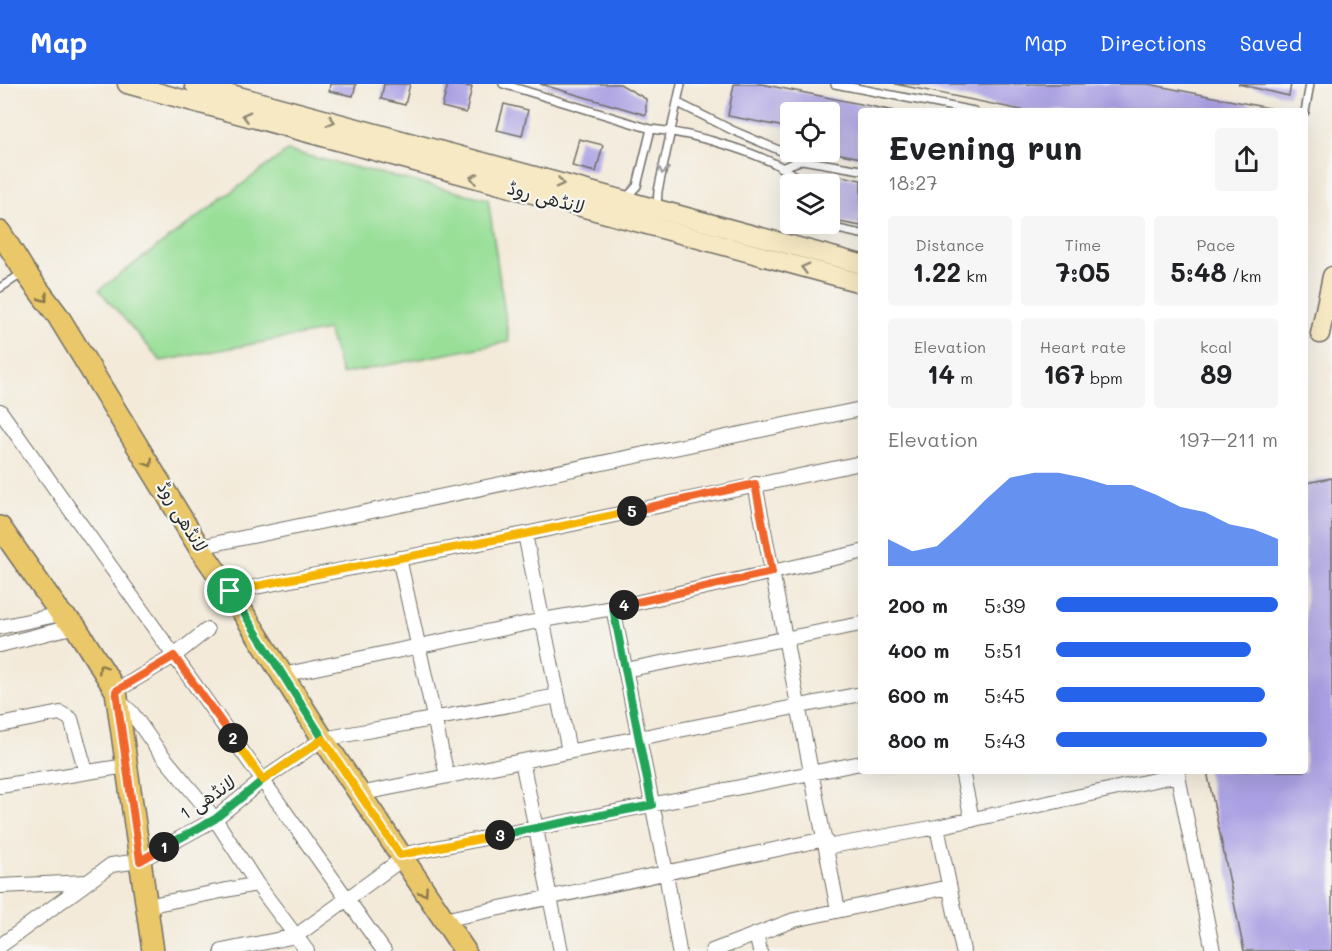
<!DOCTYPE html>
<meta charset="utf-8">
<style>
body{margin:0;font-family:Mali,"Playpen Sans Arabic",sans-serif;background:#f6f6f6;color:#202124;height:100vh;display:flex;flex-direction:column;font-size:22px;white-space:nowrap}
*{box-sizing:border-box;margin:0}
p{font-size:20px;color:#757577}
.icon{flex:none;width:33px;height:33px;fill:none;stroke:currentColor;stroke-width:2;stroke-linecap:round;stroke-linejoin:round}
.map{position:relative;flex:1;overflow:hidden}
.drawer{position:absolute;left:858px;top:24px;width:450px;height:666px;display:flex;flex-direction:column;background:#fff;border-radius:6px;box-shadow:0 6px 24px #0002}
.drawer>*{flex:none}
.controls{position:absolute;left:780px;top:18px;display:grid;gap:12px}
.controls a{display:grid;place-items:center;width:60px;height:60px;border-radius:6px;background:#fff;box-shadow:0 6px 24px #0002;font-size:30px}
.pin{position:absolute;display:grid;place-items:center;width:51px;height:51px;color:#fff;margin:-26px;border:3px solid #fff;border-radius:50%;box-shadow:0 2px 6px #0007}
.km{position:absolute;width:30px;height:30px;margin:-15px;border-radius:50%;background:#222;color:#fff;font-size:16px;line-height:30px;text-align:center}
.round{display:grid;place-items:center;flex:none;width:63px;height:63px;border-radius:6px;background:#f6f6f6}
.head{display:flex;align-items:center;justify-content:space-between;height:102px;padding:0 30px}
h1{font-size:33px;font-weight:800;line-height:45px}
.figures{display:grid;grid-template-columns:repeat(3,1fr);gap:9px;height:102px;padding:6px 30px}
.figures div{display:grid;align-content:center;border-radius:6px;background:#f6f6f6;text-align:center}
.figures b{font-size:26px;font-weight:800}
.figures small{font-size:16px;font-weight:400}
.figures p{font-size:16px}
.chart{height:168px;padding:12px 30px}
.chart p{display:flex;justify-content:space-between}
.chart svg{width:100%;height:108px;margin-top:6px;fill:#2563eb;opacity:.7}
ul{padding:0 30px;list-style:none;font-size:20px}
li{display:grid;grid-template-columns:96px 72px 1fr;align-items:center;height:45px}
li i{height:15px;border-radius:8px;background:#2563eb}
header{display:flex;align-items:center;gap:36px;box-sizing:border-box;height:84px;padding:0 30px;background:#2563eb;color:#fff}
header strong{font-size:28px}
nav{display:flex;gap:33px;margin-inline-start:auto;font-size:21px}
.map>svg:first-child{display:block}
</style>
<header>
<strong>Map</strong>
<nav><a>Map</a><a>Directions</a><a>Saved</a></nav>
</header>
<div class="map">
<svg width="1332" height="867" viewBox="0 0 1332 867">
<rect width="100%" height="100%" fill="#f6f6f2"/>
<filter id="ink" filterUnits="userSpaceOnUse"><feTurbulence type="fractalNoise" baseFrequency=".0167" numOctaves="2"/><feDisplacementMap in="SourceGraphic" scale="12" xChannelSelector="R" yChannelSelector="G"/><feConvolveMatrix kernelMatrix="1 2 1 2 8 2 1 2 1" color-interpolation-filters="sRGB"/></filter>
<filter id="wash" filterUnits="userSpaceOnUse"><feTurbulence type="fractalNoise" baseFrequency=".008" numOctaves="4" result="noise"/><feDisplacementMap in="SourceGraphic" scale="24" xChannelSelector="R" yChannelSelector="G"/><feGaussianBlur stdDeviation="1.35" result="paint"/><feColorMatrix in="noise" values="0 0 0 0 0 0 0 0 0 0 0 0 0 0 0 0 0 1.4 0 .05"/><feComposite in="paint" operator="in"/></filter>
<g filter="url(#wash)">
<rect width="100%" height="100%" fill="#f3ead9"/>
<path fill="#99df98" stroke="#628562" stroke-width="1.5" d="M287,67L488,115L509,258L342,290L328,246L161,277L99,206Z"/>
<g id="blocks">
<path fill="#aaa0e3" d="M330,0H356L353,12L329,7Z
M384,0H410L405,21L381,15Z
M448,0L472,3L466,29L442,23Z
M540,0H620L646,15V31Z
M734,0H761L895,27H861V74L830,68V28H790V44L728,32Z
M895,0H1148L1279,26L1026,27Z
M1238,0H1291L1289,12Z
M504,20L528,26L522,52L497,46Z
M579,55L603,61L596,88L572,82Z
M841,92L861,96V142L833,137Z
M1332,394V867H1244L1207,687H1305V399Z"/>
</g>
</g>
<g filter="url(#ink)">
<use href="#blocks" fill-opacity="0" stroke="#716e68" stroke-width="1.5"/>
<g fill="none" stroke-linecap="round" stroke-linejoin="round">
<defs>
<path id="lane" d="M503,0L651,45C693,49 775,71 806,100
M835,0L974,27
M678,19L732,46L802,76
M1305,28L1310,0
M781,84L802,76L861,86
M626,114L637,102L651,45
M657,122L658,107L681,0
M823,140L824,142L861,150
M0,204L23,189"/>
<path id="street" d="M0,327L384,867
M755,400L838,826
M525,450L569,667
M199,463L861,325
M399,474L447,692
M230,508L525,450L861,379
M613,524L861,468
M0,543L61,530
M0,561L75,542
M625,586L861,540
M282,591L543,536L613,524L666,789L679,867
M116,607L174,572L207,546
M118,616L132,629L158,666L215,735L257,800L307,867
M0,641L60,629L71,635L86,688
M962,687L972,736
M1177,687L1213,867
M0,702L126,682
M359,710L522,677
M937,743L963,867
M826,763L937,743L1178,691
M400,771L861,679
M0,802L87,798
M146,822L257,800
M443,836L825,755
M756,850L760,867
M0,862L111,781L139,777L215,735L263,696L323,655L558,612
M222,867L296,852L402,775
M561,867L522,677L861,610
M712,867L794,836L949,803"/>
<path id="secondary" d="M127,0L861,199
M194,0L861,180
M1320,250L1332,192"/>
<path id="primary" d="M0,148L25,188L58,232L199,463L230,508L323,655L465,867
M0,443L61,530L75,542L116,607L153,867"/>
</defs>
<use href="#lane" stroke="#716e68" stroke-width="10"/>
<use href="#street" stroke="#716e68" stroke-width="16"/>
<use href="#secondary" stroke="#716e68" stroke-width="21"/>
<use href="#primary" stroke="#716e68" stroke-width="24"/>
<use href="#lane" stroke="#fff" stroke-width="7"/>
<use href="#street" stroke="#fff" stroke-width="14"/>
<use href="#secondary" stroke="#f7e9c3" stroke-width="18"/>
<use href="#primary" stroke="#eac769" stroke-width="21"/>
</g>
<defs><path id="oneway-chevron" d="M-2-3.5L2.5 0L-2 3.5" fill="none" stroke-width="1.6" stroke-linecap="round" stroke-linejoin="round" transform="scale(1.5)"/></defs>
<g stroke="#918a77">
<use href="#oneway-chevron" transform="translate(246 32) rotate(-165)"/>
<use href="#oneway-chevron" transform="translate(331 37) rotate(15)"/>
<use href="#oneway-chevron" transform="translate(474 94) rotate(-165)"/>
<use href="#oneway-chevron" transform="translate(560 99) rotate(15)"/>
<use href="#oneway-chevron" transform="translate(805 184) rotate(-165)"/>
</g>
<use stroke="#a0a0a0" href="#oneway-chevron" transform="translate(663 86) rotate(103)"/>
<g stroke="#8a794a">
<use href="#oneway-chevron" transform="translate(44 214) rotate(53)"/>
<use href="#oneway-chevron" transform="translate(149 379) rotate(58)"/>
<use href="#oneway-chevron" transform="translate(102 584) rotate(-123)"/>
<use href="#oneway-chevron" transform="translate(424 808) rotate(56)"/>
</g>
</g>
<g fill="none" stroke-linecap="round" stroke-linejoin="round" filter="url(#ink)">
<defs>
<path id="split-1" d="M164,763L215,735L263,696L323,655L230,507"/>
<path id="split-2" d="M164,763L140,777L116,607L174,572L233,654"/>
<path id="split-3" d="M233,654L263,696L323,655L400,771L500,751"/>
<path id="split-4" d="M500,751L652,721L613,524L624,521"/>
<path id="split-5" d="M624,521L772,488L755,400L632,427"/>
<path id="split-6" d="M230,507L525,450L632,427"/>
</defs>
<use href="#split-1" stroke="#fff" stroke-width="12"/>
<use href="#split-2" stroke="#fff" stroke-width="12"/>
<use href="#split-3" stroke="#fff" stroke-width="12"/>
<use href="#split-4" stroke="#fff" stroke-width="12"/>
<use href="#split-5" stroke="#fff" stroke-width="12"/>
<use href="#split-6" stroke="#fff" stroke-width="12"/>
<use href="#split-1" stroke="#22a559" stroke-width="8"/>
<use href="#split-2" stroke="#f0652b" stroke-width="8"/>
<use href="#split-3" stroke="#f5b400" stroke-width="8"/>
<use href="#split-4" stroke="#22a559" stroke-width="8"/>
<use href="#split-5" stroke="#f0652b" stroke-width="8"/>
<use href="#split-6" stroke="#f5b400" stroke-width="8"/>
</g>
<g text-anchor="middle" stroke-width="4.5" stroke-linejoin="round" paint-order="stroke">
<g font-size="18" fill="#2b2b2b" stroke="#f6f6f2">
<text transform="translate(546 114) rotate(15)" y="6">لانڈھی روڈ</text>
<text transform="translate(182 433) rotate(59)" y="6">لانڈھی روڈ</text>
<text transform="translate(208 714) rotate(-34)" y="6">لانڈھی 1</text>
</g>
</g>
</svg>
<div class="controls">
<a><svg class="icon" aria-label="locate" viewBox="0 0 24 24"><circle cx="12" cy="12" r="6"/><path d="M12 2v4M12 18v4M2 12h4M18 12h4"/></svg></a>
<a><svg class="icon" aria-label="layers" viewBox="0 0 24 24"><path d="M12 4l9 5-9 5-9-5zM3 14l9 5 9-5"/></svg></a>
</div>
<div class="pin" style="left:230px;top:507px;background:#1e9e55"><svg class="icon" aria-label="arrive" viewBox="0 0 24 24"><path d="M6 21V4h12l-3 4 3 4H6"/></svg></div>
<b class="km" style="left:164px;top:763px">1</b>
<b class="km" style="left:233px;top:654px">2</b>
<b class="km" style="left:500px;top:751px">3</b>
<b class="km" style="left:624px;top:521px">4</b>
<b class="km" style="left:632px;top:427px">5</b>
<section class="drawer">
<div class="head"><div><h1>Evening run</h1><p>18:27</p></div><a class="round"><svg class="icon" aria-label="share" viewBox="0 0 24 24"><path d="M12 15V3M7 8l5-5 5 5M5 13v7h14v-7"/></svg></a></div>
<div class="figures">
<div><p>Distance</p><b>1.22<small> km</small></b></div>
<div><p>Time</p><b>7:05</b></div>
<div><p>Pace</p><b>5:48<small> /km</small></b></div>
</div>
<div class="figures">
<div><p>Elevation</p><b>14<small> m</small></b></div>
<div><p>Heart rate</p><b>167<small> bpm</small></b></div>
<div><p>kcal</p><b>89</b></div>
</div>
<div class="chart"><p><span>Elevation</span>197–211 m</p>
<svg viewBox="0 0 160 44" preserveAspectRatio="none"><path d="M0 44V33L10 38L20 36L30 27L40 17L50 8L60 6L70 6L80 8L90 11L100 11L110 15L120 20L130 22L140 27L150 29L160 33V44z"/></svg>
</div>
<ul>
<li><b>200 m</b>5:39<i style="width:100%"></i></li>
<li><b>400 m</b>5:51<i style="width:88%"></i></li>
<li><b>600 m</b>5:45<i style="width:94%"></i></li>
<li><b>800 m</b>5:43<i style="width:95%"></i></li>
</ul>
</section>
</div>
